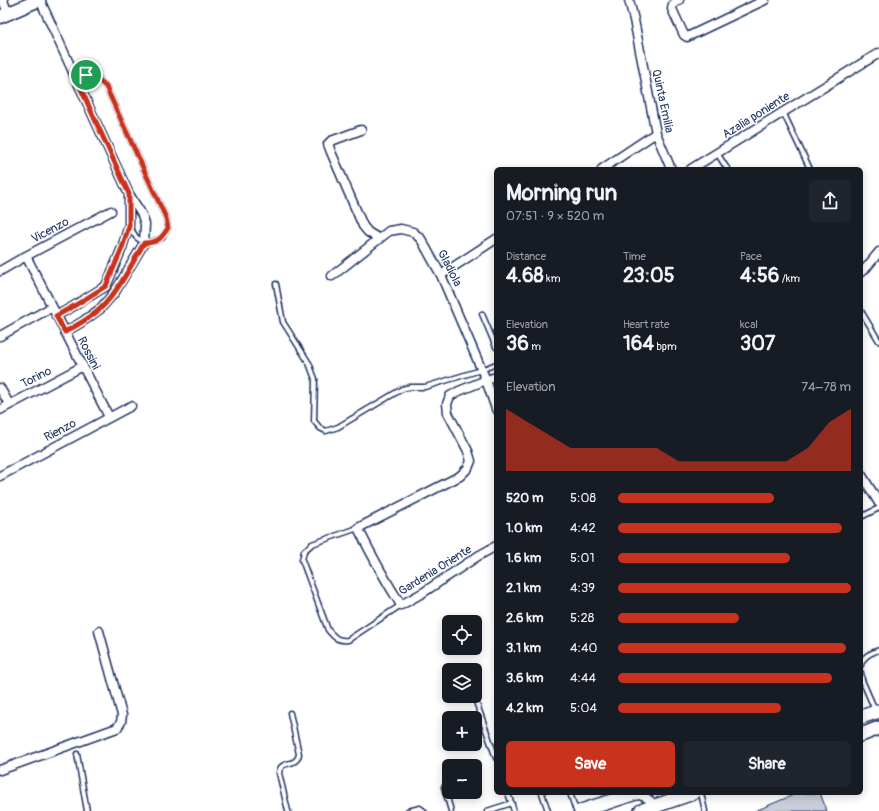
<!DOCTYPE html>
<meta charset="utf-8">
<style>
body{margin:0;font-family:Pangolin,sans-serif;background:#20242c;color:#f1f3f6;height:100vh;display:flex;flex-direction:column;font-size:15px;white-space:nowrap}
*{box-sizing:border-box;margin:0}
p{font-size:13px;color:#9ea1a6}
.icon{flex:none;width:22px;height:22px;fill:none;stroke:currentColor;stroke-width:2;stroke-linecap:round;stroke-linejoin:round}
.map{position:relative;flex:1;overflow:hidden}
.side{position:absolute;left:494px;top:167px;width:369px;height:628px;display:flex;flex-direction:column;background:#171b24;border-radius:6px;box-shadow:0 2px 10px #0003}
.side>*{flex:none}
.buttons{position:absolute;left:442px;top:615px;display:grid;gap:8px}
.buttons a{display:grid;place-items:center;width:40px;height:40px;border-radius:6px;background:#171b24;box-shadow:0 2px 10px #0003;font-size:20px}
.pin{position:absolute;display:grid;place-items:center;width:34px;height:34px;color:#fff;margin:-17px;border:2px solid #fff;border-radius:50%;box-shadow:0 1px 4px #0007}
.round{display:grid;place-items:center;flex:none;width:42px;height:42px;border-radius:6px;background:#20242c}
.headline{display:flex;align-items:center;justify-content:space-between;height:68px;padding:0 12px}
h1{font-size:22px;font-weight:700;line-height:30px}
.stats{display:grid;grid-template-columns:repeat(3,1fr);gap:6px;height:68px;padding:4px 12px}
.stats div{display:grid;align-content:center}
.stats b{font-size:20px;font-weight:700}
.stats small{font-size:11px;font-weight:400}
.stats p{font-size:11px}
.chart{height:112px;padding:8px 12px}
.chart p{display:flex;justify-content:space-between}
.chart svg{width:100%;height:72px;margin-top:4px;fill:#c8321e;opacity:.7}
.action{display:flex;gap:8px;margin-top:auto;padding:8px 12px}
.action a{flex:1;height:46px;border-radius:6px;background:#c8321e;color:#fff;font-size:16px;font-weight:700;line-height:46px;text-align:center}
.action a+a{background:#20242c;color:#f1f3f6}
ul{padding:0 12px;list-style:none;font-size:13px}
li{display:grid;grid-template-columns:64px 48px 1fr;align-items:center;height:30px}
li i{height:10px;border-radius:5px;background:#c8321e}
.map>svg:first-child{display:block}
</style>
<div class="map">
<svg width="879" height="811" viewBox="0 0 879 811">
<rect width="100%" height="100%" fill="#fff"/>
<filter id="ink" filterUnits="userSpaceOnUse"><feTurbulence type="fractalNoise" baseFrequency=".025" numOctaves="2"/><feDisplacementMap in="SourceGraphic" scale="8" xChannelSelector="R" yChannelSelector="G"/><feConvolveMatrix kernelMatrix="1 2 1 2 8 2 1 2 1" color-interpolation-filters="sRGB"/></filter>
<g filter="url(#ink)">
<path fill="#caceda" stroke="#1b2f5e" d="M798,793H820L827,811H755Z"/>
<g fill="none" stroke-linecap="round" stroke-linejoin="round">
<defs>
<path id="lane" d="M76,78C91,73 95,74 106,87L166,218L168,228L162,238L149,243H144L136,237L129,226
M783,112L810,169
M717,153L726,167L728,169
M276,284L283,322L309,363L315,379L314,421L320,428L326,431L338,427L402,389L410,387H425L435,384L481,370L496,364
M861,311L879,341
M482,314L496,347
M861,517L879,508
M358,528L312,544L304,551L302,560L328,630C335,638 337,641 348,640L401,605
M861,665C863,656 871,653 879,650
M464,667L465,670
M861,673L862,680L875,710
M474,696L496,758
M77,754L87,811
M444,787L451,811
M508,793L514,811
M542,793L548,811
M570,793L576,811
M701,793L705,811
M288,811L279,773C280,759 297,768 299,754L290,713
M408,811L420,808L424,811
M487,811L512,803"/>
<path id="street" d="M3,0L8,14
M40,0L129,194L142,215L145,224L144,243L115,292L100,309L82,322L65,332
M629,0L634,20L656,133L671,169
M679,0L673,4L672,9L684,35L687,37L765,0
M361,130L331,141L328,144L331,152L363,226L368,232L379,239
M602,169L656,133
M691,169L879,53
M26,256L109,417
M0,271L26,256L111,211
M861,272L866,268L879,252
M441,275L496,239
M332,276L389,231L401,229L413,232L421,239L441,275L486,380L496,409
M56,316L74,306L106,286L122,248L129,225V195
M0,336L52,307
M496,377L486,380L459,391L450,396L447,404L448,413L468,451L471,461L468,468L460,476L358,528C371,554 385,580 401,605L424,592L478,556L496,546
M0,388L9,404
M0,410L83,366
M861,474L879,503
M0,476L131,406
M0,770L117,728L121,722L122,715L99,631
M631,795C643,794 651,798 656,810"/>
<path id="secondary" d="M0,17L39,0"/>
<path id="primary" d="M861,717L879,711
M861,735L879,728
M581,811L636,793
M641,811L693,793"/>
</defs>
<use href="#lane" stroke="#1b2f5e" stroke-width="7"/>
<use href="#street" stroke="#1b2f5e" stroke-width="11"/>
<use href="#secondary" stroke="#1b2f5e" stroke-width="15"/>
<use href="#primary" stroke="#1b2f5e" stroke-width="16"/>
<use href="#lane" stroke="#fff" stroke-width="4"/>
<use href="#street" stroke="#fff" stroke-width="8"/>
<use href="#secondary" stroke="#fff" stroke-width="12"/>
<use href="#primary" stroke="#fff" stroke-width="13"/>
</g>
</g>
<g fill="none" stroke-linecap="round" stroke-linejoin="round" filter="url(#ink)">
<defs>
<path id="route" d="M86,75C96,77 99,79 106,87L166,218L168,228C161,239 157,243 144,243C131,265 120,289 101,308C91,318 77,325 65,332L56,316L74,306L106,286L122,248L129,226V194L76,78Z"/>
</defs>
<use href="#route" stroke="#fff" stroke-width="8"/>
<use href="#route" stroke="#c8321e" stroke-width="5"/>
</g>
<g text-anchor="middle" stroke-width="3" stroke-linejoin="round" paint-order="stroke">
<g font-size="12" fill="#1b2f5e" stroke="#fff">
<text transform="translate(663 101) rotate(78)" y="4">Quinta Emilia</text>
<text transform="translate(756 115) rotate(-32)" y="4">Azalia poniente</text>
<text transform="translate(50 230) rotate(-28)" y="4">Vicenzo</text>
<text transform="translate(450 268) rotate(63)" y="4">Gladiola</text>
<text transform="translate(89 353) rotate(63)" y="4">Rossini</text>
<text transform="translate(36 377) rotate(-27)" y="4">Torino</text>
<text transform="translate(60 430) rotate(-28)" y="4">Rienzo</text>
<text transform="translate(435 570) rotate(-32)" y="4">Gardenia Oriente</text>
</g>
</g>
</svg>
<div class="buttons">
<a><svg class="icon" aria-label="locate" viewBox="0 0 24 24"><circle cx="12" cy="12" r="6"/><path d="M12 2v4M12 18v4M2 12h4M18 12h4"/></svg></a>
<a><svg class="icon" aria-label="layers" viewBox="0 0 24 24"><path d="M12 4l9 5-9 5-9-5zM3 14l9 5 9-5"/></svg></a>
<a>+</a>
<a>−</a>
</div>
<div class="pin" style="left:86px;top:75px;background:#1e9e55"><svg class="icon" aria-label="arrive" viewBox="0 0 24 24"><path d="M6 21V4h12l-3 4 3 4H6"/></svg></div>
<section class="side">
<div class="headline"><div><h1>Morning run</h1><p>07:51 · 9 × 520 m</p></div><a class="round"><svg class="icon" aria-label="share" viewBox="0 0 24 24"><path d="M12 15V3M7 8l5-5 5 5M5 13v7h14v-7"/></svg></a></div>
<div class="stats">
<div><p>Distance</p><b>4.68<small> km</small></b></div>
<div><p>Time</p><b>23:05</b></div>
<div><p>Pace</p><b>4:56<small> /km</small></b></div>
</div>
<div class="stats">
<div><p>Elevation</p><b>36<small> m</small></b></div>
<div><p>Heart rate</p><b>164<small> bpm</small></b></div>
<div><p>kcal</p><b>307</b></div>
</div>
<div class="chart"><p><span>Elevation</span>74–78 m</p>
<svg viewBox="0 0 160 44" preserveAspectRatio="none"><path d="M0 44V6L10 14L20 22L30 30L40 30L50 30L60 30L70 30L80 38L90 38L100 38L110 38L120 38L130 38L140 30L150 14L160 6V44z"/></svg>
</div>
<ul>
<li><b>520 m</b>5:08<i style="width:67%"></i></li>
<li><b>1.0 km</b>4:42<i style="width:96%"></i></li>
<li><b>1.6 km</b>5:01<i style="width:74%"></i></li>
<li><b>2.1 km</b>4:39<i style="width:100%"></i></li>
<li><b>2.6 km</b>5:28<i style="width:52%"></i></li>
<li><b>3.1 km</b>4:40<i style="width:98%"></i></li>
<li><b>3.6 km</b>4:44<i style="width:92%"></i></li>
<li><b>4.2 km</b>5:04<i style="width:70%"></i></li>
</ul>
<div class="action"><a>Save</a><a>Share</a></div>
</section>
</div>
